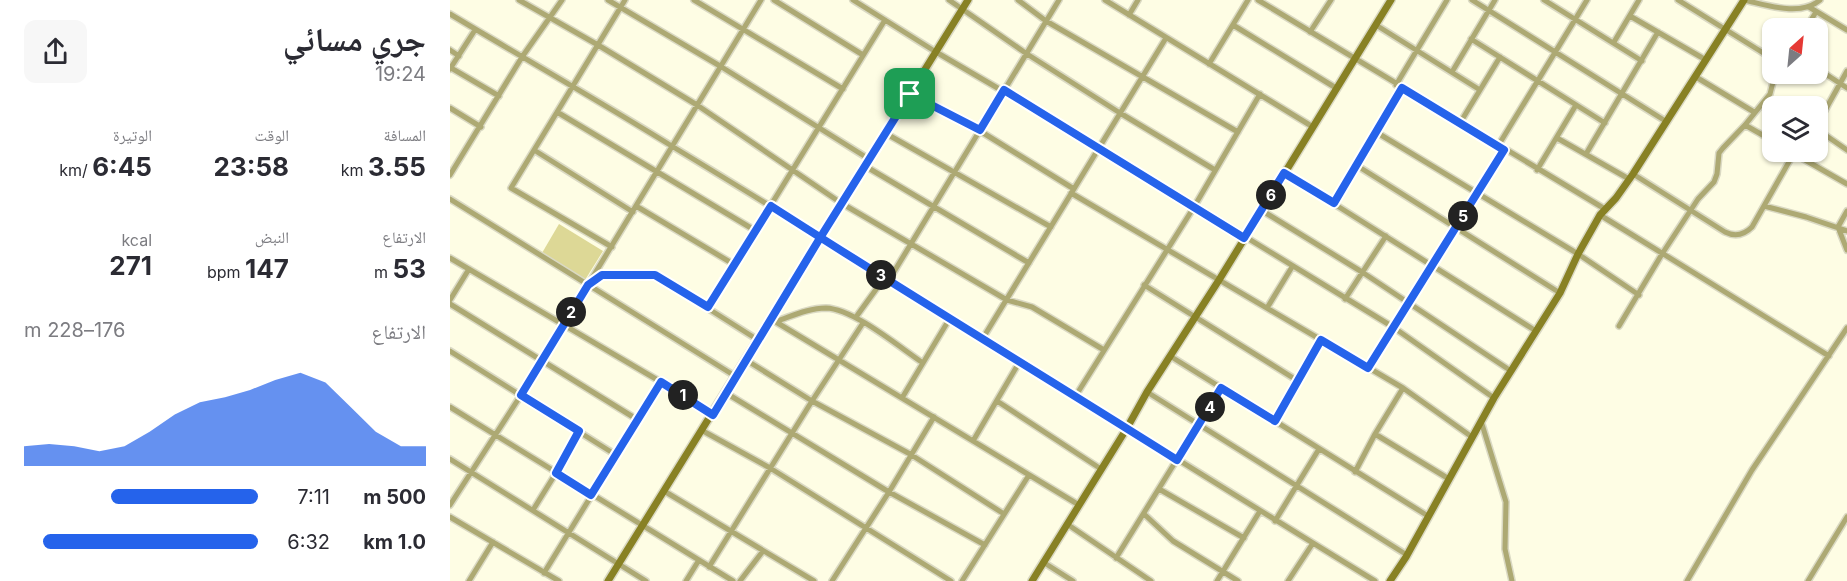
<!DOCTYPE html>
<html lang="ar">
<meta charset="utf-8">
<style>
body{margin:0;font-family:Inter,"Noto Naskh Arabic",sans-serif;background:#f7f7f7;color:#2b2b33;direction:rtl;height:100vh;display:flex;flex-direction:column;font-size:22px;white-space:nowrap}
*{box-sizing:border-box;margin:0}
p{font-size:20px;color:#7c7c81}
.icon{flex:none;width:33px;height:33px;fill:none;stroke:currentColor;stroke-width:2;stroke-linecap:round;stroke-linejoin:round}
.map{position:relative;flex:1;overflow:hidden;direction:ltr}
.side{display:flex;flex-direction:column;background:#fff;width:450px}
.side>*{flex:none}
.needle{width:39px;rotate:27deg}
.controls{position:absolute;left:1312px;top:18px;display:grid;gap:12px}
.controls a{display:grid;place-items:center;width:66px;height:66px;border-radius:12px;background:#fff;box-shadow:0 2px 4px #0004;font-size:30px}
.pin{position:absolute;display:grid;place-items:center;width:51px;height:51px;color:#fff;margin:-26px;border-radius:12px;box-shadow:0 3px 9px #0006}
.km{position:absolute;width:30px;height:30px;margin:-15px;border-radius:50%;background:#222;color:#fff;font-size:16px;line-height:30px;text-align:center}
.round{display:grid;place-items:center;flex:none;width:63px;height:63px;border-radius:12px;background:#f7f7f7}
.headline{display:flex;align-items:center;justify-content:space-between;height:102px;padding:0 24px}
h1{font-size:33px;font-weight:700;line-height:45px}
.stats{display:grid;grid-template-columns:repeat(3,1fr);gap:9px;height:102px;padding:6px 24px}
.stats div{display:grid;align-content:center}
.stats b{font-size:26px;font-weight:700}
.stats small{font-size:16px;font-weight:400}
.stats p{font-size:16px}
.chart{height:168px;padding:12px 24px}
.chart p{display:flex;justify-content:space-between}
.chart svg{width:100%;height:108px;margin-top:6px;fill:#2563eb;opacity:.7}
ul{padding:0 24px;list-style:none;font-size:20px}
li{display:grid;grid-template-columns:96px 72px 1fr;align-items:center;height:45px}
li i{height:15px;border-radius:8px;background:#2563eb}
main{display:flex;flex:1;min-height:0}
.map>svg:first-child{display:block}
</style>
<main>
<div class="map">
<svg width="1397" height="581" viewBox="0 0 1397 581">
<rect width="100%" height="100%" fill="#fefde4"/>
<path fill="#ddd896" d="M109,224L153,251L135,280L92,253Z"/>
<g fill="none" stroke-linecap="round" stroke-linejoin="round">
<defs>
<path id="street" d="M69,0L148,45L247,105L391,203L557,300L582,307L654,350
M158,0L270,66L419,159
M244,0L393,89
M324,0L413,55
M403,0L486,52L650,148L943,327L1044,398
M499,0L577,54L670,113L765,170
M568,0L596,21L788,132
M655,0L863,127
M808,0L1155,209
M1022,0L1217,122
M1094,0L1192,61
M1228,0L1323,59
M1294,0C1317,5 1350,17 1370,0
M1359,7L1397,30
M0,14C75,59 151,102 225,148C460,290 690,438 925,581
M679,15L688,0
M1180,16L1256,60
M783,25L886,88
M926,25L1030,90
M1356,28L1366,12
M860,32L881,0
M1021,39L1155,123
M1164,42L1189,0
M0,50L9,56
M759,64L798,0
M1,68L49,96
M0,69L25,30
M1368,69L1397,88
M1002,72L1045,0
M1246,77L1304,112
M946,85L997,0
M460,94L530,131L624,189
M1315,101L1325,106
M0,108L31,127
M107,112L306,231
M1010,123L1050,57
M1368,123L1397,71
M1295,125L1323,141
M1368,130L1397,150
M926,132L1128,254L1189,295
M435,133L601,227
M1107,138L1179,179
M1048,146L1137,0
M84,150L183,212
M1341,152L1397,184
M1136,154L1208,32
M906,165L1110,293
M415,166L579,263
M1087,170L1126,105
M835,173L1086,331
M1183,174L1275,232C1285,237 1294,235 1302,227L1344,153
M0,175L72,57L112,0
M621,193L953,388L1022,437
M0,199L285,376
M883,203L953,89
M186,206L285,265
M1314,206L1356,217L1397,231
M811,210L912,272L1061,371
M1397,211L1388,227L1397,250
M1150,215L1379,356
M162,247L61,188L175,0
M0,258L211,382L263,415
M439,280L609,0
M142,283L152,275H205L308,340
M694,285L848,381
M895,299L936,236
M0,300L19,269
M0,304L188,420
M258,307L435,20
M817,308L842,267
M406,317L435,277
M321,319L629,505
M327,321C342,316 359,308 376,308C404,309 449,347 473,363
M1169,326L1212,254L1248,199L1264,182L1267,174L1269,153L1273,148L1295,125L1320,94L1325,74
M533,338L716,38
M0,351L166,455
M720,356L978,516
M296,360L362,401L460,454L554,514
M918,367L1054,150
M697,392L957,555
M276,393L439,492L535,545
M625,397L744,207L810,94
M452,398L500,318
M547,401L651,469
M0,407L283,581
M825,421L871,340
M1031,421L1056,502L1055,549L1062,581
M253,431L320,468L501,581
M925,434L999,479
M523,441L570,361
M0,459L196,581
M905,472L925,434L953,388
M709,489L794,538
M214,491L364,581
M0,505L71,395L311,0
M83,510L106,473L129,431
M694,514L723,541L788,581
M0,517L109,581
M825,521L869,449
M617,524L701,581
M666,558L771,388
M593,562L623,581
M259,567L362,401L413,323
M94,573L211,382
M19,581L43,542
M236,581L249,560
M290,581L313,551
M382,581L439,492L484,417
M512,581L579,475
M767,581L810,511
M838,581L863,543
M1237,581L1302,470L1397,328
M1358,581L1397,517"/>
<path id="secondary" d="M158,581L518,0
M582,581L677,428L697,392L769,280L941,0
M940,581L956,557L1044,398L1110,293L1128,254L1150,215L1166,198L1183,174L1294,0"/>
</defs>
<use href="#street" stroke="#dad9c3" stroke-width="8"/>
<use href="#secondary" stroke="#dad9c3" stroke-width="10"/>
<use href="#street" stroke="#ada973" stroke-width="5"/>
<use href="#secondary" stroke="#888124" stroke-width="7"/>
</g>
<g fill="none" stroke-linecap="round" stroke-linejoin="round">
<defs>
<path id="route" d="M460,94L370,238L263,415L211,382L141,495L106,473L129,431L71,395L138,285L152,275H205L258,307L321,206C455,292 592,375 727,460L771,388L825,421L871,340L918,368L1054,150L952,88L884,203L834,173L794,238L554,90L530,130L460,94"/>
</defs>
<use href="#route" stroke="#fff" stroke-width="12"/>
<use href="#route" stroke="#2563eb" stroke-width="8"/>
</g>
</svg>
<div class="controls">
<a><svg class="needle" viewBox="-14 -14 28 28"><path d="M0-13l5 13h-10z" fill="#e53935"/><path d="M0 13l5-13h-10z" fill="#7c7c81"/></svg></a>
<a><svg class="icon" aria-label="layers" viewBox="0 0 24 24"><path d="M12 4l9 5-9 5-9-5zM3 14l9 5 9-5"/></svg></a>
</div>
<div class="pin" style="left:460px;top:94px;background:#1e9e55"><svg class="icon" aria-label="arrive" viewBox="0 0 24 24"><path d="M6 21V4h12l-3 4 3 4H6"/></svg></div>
<b class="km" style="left:233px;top:395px">1</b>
<b class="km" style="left:121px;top:312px">2</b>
<b class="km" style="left:431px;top:275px">3</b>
<b class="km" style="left:760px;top:407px">4</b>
<b class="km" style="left:1013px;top:216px">5</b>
<b class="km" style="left:821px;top:195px">6</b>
</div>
<section class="side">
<div class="headline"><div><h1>جري مسائي</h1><p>19:24</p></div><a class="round"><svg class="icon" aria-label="share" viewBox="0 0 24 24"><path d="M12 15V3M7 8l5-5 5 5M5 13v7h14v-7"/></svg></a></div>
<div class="stats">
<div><p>المسافة</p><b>3.55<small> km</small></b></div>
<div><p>الوقت</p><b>23:58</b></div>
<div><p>الوتيرة</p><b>6:45<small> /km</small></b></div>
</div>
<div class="stats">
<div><p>الارتفاع</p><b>53<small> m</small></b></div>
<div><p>النبض</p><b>147<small> bpm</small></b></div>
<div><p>kcal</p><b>271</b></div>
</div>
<div class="chart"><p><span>الارتفاع</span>176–228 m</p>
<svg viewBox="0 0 160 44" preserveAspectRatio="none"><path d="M0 44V36L10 35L20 36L30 38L40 36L50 30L60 23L70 18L80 16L90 13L100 9L110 6L120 10L130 20L140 30L150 36L160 36V44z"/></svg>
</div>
<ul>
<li><b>500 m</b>7:11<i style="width:63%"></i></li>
<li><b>1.0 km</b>6:32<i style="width:92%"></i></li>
</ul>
</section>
</main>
